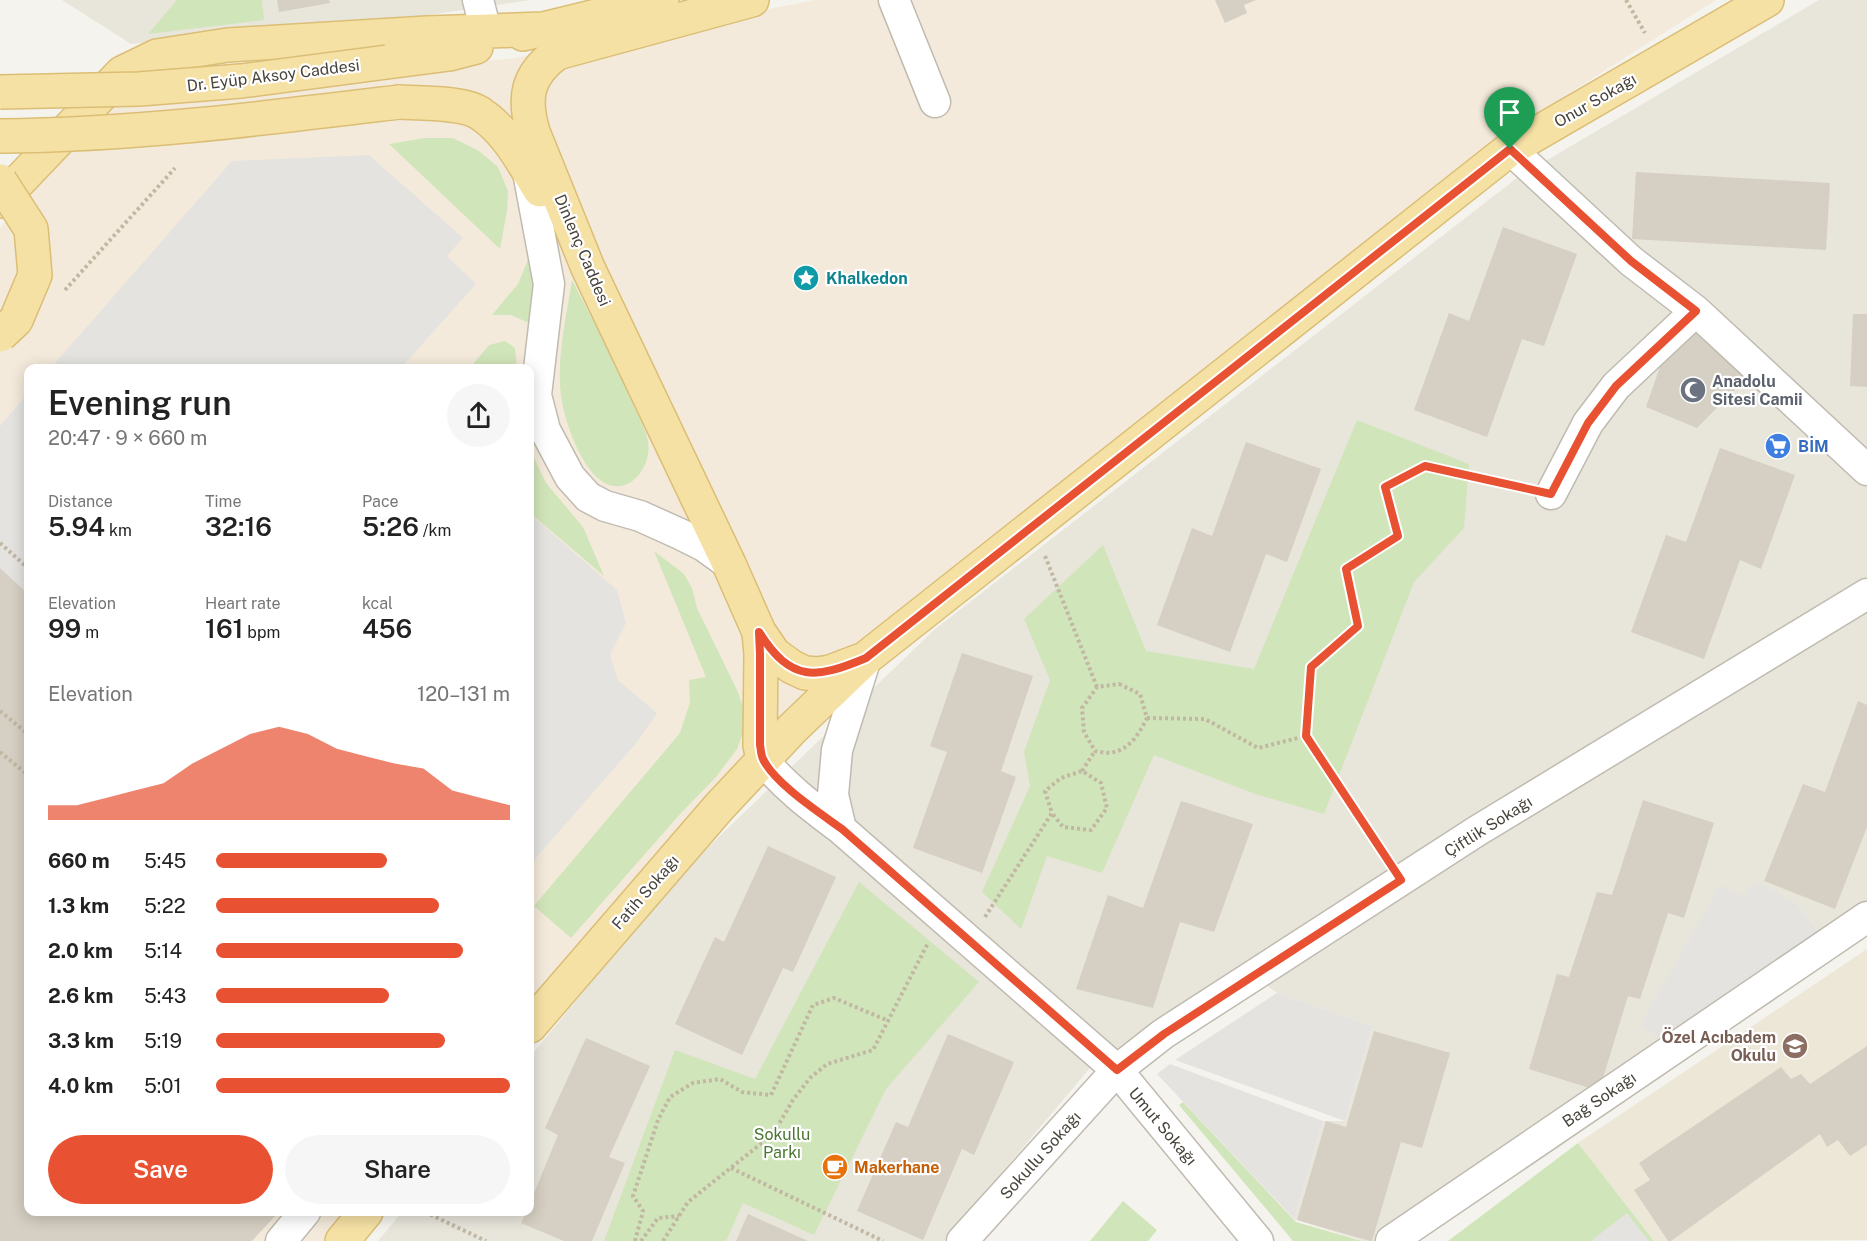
<!DOCTYPE html>
<meta charset="utf-8">
<style>
body{margin:0;font-family:"Public Sans",sans-serif;background:#f6f6f6;color:#222;height:100vh;display:flex;flex-direction:column;font-size:22px;white-space:nowrap}
*{box-sizing:border-box;margin:0}
p{font-size:20px;color:#767676}
.icon{flex:none;width:33px;height:33px;fill:none;stroke:currentColor;stroke-width:2;stroke-linecap:round;stroke-linejoin:round}
.map{position:relative;flex:1;overflow:hidden}
.details{position:absolute;left:24px;top:364px;width:510px;height:852px;display:flex;flex-direction:column;background:#fff;border-radius:12px;box-shadow:0 3px 15px #0003}
.details>*{flex:none}
.pin{position:absolute;display:grid;place-items:center;width:51px;height:51px;color:#fff;margin:-62px -26px;border-radius:50% 50% 50% 0;rotate:-45deg;box-shadow:0 0 6px #0007}
.pin .icon{rotate:45deg}
.round{display:grid;place-items:center;flex:none;width:63px;height:63px;border-radius:32px;background:#f6f6f6}
.overview{display:flex;align-items:center;justify-content:space-between;height:102px;padding:0 24px}
h1{font-size:33px;font-weight:600;line-height:45px}
.metrics{display:grid;grid-template-columns:repeat(3,1fr);gap:9px;height:102px;padding:6px 24px}
.metrics div{display:grid;align-content:center}
.metrics b{font-size:26px;font-weight:600}
.metrics small{font-size:16px;font-weight:400}
.metrics p{font-size:16px}
.chart{height:168px;padding:12px 24px}
.chart p{display:flex;justify-content:space-between}
.chart svg{width:100%;height:108px;margin-top:6px;fill:#e85131;opacity:.7}
.cta{display:flex;gap:12px;margin-top:auto;padding:12px 24px}
.cta a{flex:1;height:69px;border-radius:36px;background:#e85131;color:#fff;font-size:24px;font-weight:600;line-height:69px;text-align:center}
.cta a+a{background:#f6f6f6;color:#222}
ul{padding:0 24px;list-style:none;font-size:20px}
li{display:grid;grid-template-columns:96px 72px 1fr;align-items:center;height:45px}
li i{height:15px;border-radius:8px;background:#e85131}
.map>svg:first-child{display:block}
</style>
<div class="map">
<svg width="1867" height="1241" viewBox="0 0 1867 1241">
<rect width="100%" height="100%" fill="#f5f3ed"/>
<path fill="#e8e5db" d="M62,0H531L421,16L131,44Z
M1819,0H1867V911L1824,938L1795,902L1754,882L1669,1046L1375,1241H1363L1294,1219L1323,1121H1345L1372,1026L1277,993L1241,966L1090,1068L944,1241H378L402,1212H530V1057L677,877L934,630L1517,178Z"/>
<path fill="#f4eadb" d="M815,0H1716L1484,147L853,646L744,758L530,1015V369H28V1212H365L341,1241H0V228L114,97L515,58Z"/>
<path fill="#ede7d8" d="M1867,949V1240L1654,1241L1578,1143Z"/>
<path fill="#d1e5ba" d="M177,0H262L264,20L148,34Z
M425,138H453L479,151L498,167L508,191L507,211L500,249L389,144Z
M533,247L538,321L529,323L511,315H492L518,284Z
M572,280C594,322 616,363 634,407C639,417 646,430 648,441C653,468 626,501 599,479C581,465 568,429 563,407C554,366 566,320 572,280Z
M505,341L515,348L517,369H469L489,345Z
M1357,420L1469,464L1464,528L1414,582L1324,814L1255,794L1154,755L1102,873L1047,856L1021,929L982,892L1030,786L1024,752L1050,680L1024,619L1103,545L1146,651L1254,669Z
M530,450L546,483L583,527L604,576L530,513Z
M654,551L684,574L692,588L697,608L737,690L748,720L737,749L716,777L681,813L571,938L534,906L680,733L690,702L689,680L706,677Z
M859,882L979,982L886,1089L814,1235L743,1203L726,1241H604L675,1050L755,1079Z
M1183,1102L1296,1222L1362,1241H1293L1179,1105Z
M1578,1143L1654,1241H1448Z
M1123,1201L1157,1230L1148,1241H1090Z"/>
<path fill="#e4e3e0" d="M369,155L463,238L447,256L476,284L400,369H50L232,161Z
M28,393V602L0,576V426Z
M530,514L617,590L626,623L610,655L618,680L657,713L638,741L530,865Z
M1754,881L1795,902L1824,938L1669,1046L1641,1024L1720,885L1745,897Z
M1277,993L1372,1026L1345,1121L1175,1060Z
M1170,1064L1323,1121L1294,1219L1157,1074Z
M1627,1213L1649,1241H1593L1592,1240Z"/>
<path fill="#d6cfc3" d="M277,0H329L330,3L279,12Z
M1215,0H1256L1244,5L1247,13L1225,23Z
M1636,172L1830,183L1826,250L1632,239Z
M1503,227L1577,254L1544,346L1522,339L1487,437L1414,410L1449,313L1469,321Z
M1853,314H1867V387L1850,386Z
M1701,328L1752,372L1697,428L1646,407L1662,361Z
M1246,442L1321,469L1287,562L1266,554L1230,652L1157,625L1192,528L1212,536Z
M1720,448L1795,475L1761,569L1740,560L1704,659L1631,632L1666,535L1686,542Z
M0,568L28,594V1212H279L252,1241H0Z
M962,653L1033,676L1001,771L1016,777L982,873L913,848L947,752L930,746Z
M1858,701L1867,705V827L1835,909L1764,881L1803,784L1825,792Z
M1643,800L1714,823L1684,918L1668,913L1640,999L1628,996L1599,1091L1529,1069L1557,974L1569,977L1597,892L1612,895Z
M1181,801L1253,824L1214,932L1180,922L1153,1008L1076,989L1108,895L1143,908Z
M768,846L836,877L793,972L783,968L742,1055L675,1024L715,937L724,942Z
M1374,1031L1450,1053L1422,1148L1401,1142L1372,1241H1370L1297,1220L1326,1121L1346,1127Z
M948,1034L1014,1062L974,1155L962,1149L923,1240L857,1211L896,1122L908,1127Z
M586,1038L650,1066L609,1157L625,1163L592,1241H564L521,1223L526,1212H530V1203L558,1135L545,1128Z
M1867,1046V1145L1850,1156L1838,1140L1827,1147L1820,1134L1671,1241H1668L1634,1190L1650,1180L1639,1163L1781,1067L1791,1079L1801,1074L1810,1084Z
M748,1214L808,1241H736Z"/>
<g fill="none" stroke-linecap="round" stroke-linejoin="round">
<defs>
<path id="minor" d="M478,0L486,31
M894,0L935,102
M1510,149L1631,261L1696,311L1867,470
M528,172L549,284L536,395L545,430L570,477L588,497L605,506L640,516L680,534L704,546L729,564
M1551,494L1588,423L1616,386L1696,311
M763,760C786,788 813,808 841,829L1117,1070L1258,1241
M841,829L833,795L837,750L866,658
M281,1241L305,1212
M962,1241L1117,1070L1163,1034L1477,831L1867,594
M1391,1241L1867,917"/>
<path id="major" d="M752,0L557,53C527,75 523,97 533,132L588,268L729,564L759,632L774,654L792,667L805,673L818,674L830,672L859,661
M523,34L662,0
M387,62L449,54L476,47
M399,102C419,103 465,102 481,114C508,132 523,163 540,190
M0,201L122,73L157,56L228,45L427,33L543,29
M759,632L761,654L760,745L763,760
M530,1026L719,807L793,728L866,658L1510,149L1767,0
M342,1241L366,1212"/>
</defs>
<use href="#minor" stroke="#c0bbb0" stroke-width="33"/>
<use href="#major" stroke="#dbbe75" stroke-width="36"/>
<path stroke="#c1b7a2" stroke-width="4" stroke-dasharray="3 3" stroke-linecap="butt" d="M1626,0L1645,33
M65,290L175,168
M0,543L28,568
M1045,556L1097,687
M1119,684L1140,694L1147,718C1140,732 1131,748 1114,752C1109,754 1100,752 1095,751L1084,732L1082,708L1097,687Z
M0,711L28,734
M1147,718L1205,719L1258,748L1306,736L1311,667L1358,626L1346,569L1398,536L1385,487L1425,466L1524,488
M1306,736L1385,856
M0,752L28,775
M1082,771L1095,751
M985,917L1052,813L1045,791L1061,778L1082,771L1101,783L1107,808L1091,830L1063,827L1052,813
M731,1168L883,1241
M425,1212L486,1241
M635,1241L643,1211L633,1196L658,1120L670,1097L693,1083L720,1079L742,1092L771,1095L813,1005L834,998L889,1021
M641,1241L658,1218L679,1216
M663,1241L688,1202L773,1134L793,1100L810,1078L827,1064L873,1050L928,943"/>
<use href="#minor" stroke="#fff" stroke-width="30"/>
<use href="#major" stroke="#f6e1a5" stroke-width="33"/>
<defs>
<path id="major-bridge" d="M0,92L139,89L241,81L387,62
M0,136C133,135 267,118 399,102
M0,181L31,229L35,275L16,320L0,335"/>
</defs>
<use href="#major-bridge" stroke="#dbbe75" stroke-width="36" stroke-linecap="butt"/>
<use href="#major-bridge" stroke="#f6e1a5" stroke-width="33"/>
</g>
<g fill="none" stroke-linecap="round" stroke-linejoin="round">
<defs>
<path id="route" d="M1510,149L1631,261L1696,311L1616,386L1588,423L1551,494L1425,466L1385,487L1398,536L1346,569L1358,626L1311,667L1306,736L1401,880L1164,1034L1117,1070L842,829C820,813 774,783 763,759C761,755 761,750 760,745V654L759,632C791,683 816,679 866,658Z"/>
</defs>
<use href="#route" stroke="#fff" stroke-width="12"/>
<use href="#route" stroke="#e85131" stroke-width="8"/>
</g>
<defs>
<symbol id="sight-disc" viewBox="-11 -11 22 22"><circle r="9.5" fill="#0f9aa8" stroke="#fff"/><path d="M0-6L1.8-2.2L6-1.7L2.9 1.2L3.7 5.4L0 3.3L-3.7 5.4L-2.9 1.2L-6-1.7L-1.8-2.2Z" fill="#fff"/></symbol>
<symbol id="mosque-disc" viewBox="-11 -11 22 22"><circle r="9.5" fill="#6b7280" stroke="#fff"/><path d="M3.5-4.9A6 6 0 1 0 3.5 4.9A5 5 0 1 1 3.5-4.9Z" fill="#fff"/></symbol>
<symbol id="supermarket-disc" viewBox="-11 -11 22 22"><circle r="9.5" fill="#3f7fe0" stroke="#fff"/><path d="M-6-5.5h2.5l.6 2H6L4.5 2H-2.5L-4.4-4H-6ZM-1.5 3.2a1.3 1.3 0 1 0 .1 0ZM3 3.2a1.3 1.3 0 1 0 .1 0Z" fill="#fff"/></symbol>
<symbol id="school-disc" viewBox="-11 -11 22 22"><circle r="9.5" fill="#8d6e63" stroke="#fff"/><path d="M0-5L7-2L0 1L-7-2ZM-4 1L0 2.5L4 1V4Q0 6-4 4Z" fill="#fff"/></symbol>
<symbol id="cafe-disc" viewBox="-11 -11 22 22"><circle r="9.5" fill="#e8710a" stroke="#fff"/><path d="M-5.5-4.5H6V0H3Q3 3.5 0 3.5H-2.5Q-5.5 3.5-5.5 0ZM3-3.2v2h1.7v-2ZM-6 4.5H4V6H-6Z" fill="#fff"/></symbol>
</defs>
<g fill-rule="evenodd">
<use href="#sight-disc" x="791" y="263" width="30" height="30"/>
<use href="#mosque-disc" x="1678" y="375" width="30" height="30"/>
<use href="#supermarket-disc" x="1763" y="431" width="30" height="30"/>
<use href="#school-disc" x="1780" y="1031" width="30" height="30"/>
<use href="#cafe-disc" x="820" y="1152" width="30" height="30"/>
</g>
<g text-anchor="middle" stroke-width="4.5" stroke-linejoin="round" paint-order="stroke">
<g font-size="16" fill="#49443b" stroke="#fff">
<text transform="translate(273 75) rotate(-7)" y="6">Dr. Eyüp Aksoy Caddesi</text>
<text transform="translate(1595 100) rotate(-30)" y="6">Onur Sokağı</text>
<text transform="translate(583 250) rotate(67)" y="6">Dinlenç Caddesi</text>
<text transform="translate(1488 826) rotate(-32)" y="6">Çiftlik Sokağı</text>
<text transform="translate(645 892) rotate(-49)" y="6">Fatih Sokağı</text>
<text transform="translate(1599 1099) rotate(-34)" y="6">Bağ Sokağı</text>
<text transform="translate(1163 1126) rotate(50)" y="6">Umut Sokağı</text>
<text transform="translate(1040 1155) rotate(-48)" y="6">Sokullu Sokağı</text>
</g>
<g font-size="16" font-weight="bold" fill="#0d838f" stroke="#fff" text-anchor="start">
<text x="826" y="284">Khalkedon</text>
</g>
<g font-size="16" font-weight="bold" fill="#5b616d" stroke="#fff" text-anchor="start">
<text x="1712" y="387">Anadolu<tspan x="1712" dy="18">Sitesi Camii</tspan></text>
</g>
<g font-size="16" font-weight="bold" fill="#366cbe" stroke="#fff" text-anchor="start">
<text x="1798" y="452">BİM</text>
</g>
<g font-size="16" font-weight="bold" fill="#785e54" stroke="#fff" text-anchor="end">
<text x="1776" y="1043">Özel Acıbadem<tspan x="1776" dy="18">Okulu</tspan></text>
</g>
<g font-size="16" fill="#4a7732" stroke="#fff">
<text x="782" y="1140">Sokullu<tspan x="782" dy="18">Parkı</tspan></text>
</g>
<g font-size="16" font-weight="bold" fill="#c56008" stroke="#fff" text-anchor="start">
<text x="854" y="1173">Makerhane</text>
</g>
</g>
</svg>
<div class="pin" style="left:1510px;top:149px;background:#1e9e55"><svg class="icon" aria-label="arrive" viewBox="0 0 24 24"><path d="M6 21V4h12l-3 4 3 4H6"/></svg></div>
<section class="details">
<div class="overview"><div><h1>Evening run</h1><p>20:47 · 9 × 660 m</p></div><a class="round"><svg class="icon" aria-label="share" viewBox="0 0 24 24"><path d="M12 15V3M7 8l5-5 5 5M5 13v7h14v-7"/></svg></a></div>
<div class="metrics">
<div><p>Distance</p><b>5.94<small> km</small></b></div>
<div><p>Time</p><b>32:16</b></div>
<div><p>Pace</p><b>5:26<small> /km</small></b></div>
</div>
<div class="metrics">
<div><p>Elevation</p><b>99<small> m</small></b></div>
<div><p>Heart rate</p><b>161<small> bpm</small></b></div>
<div><p>kcal</p><b>456</b></div>
</div>
<div class="chart"><p><span>Elevation</span>120–131 m</p>
<svg viewBox="0 0 160 44" preserveAspectRatio="none"><path d="M0 44V38L10 38L20 35L30 32L40 29L50 21L60 15L70 9L80 6L90 9L100 15L110 18L120 21L130 23L140 32L150 35L160 38V44z"/></svg>
</div>
<ul>
<li><b>660 m</b>5:45<i style="width:58%"></i></li>
<li><b>1.3 km</b>5:22<i style="width:76%"></i></li>
<li><b>2.0 km</b>5:14<i style="width:84%"></i></li>
<li><b>2.6 km</b>5:43<i style="width:59%"></i></li>
<li><b>3.3 km</b>5:19<i style="width:78%"></i></li>
<li><b>4.0 km</b>5:01<i style="width:100%"></i></li>
</ul>
<div class="cta"><a>Save</a><a>Share</a></div>
</section>
</div>
